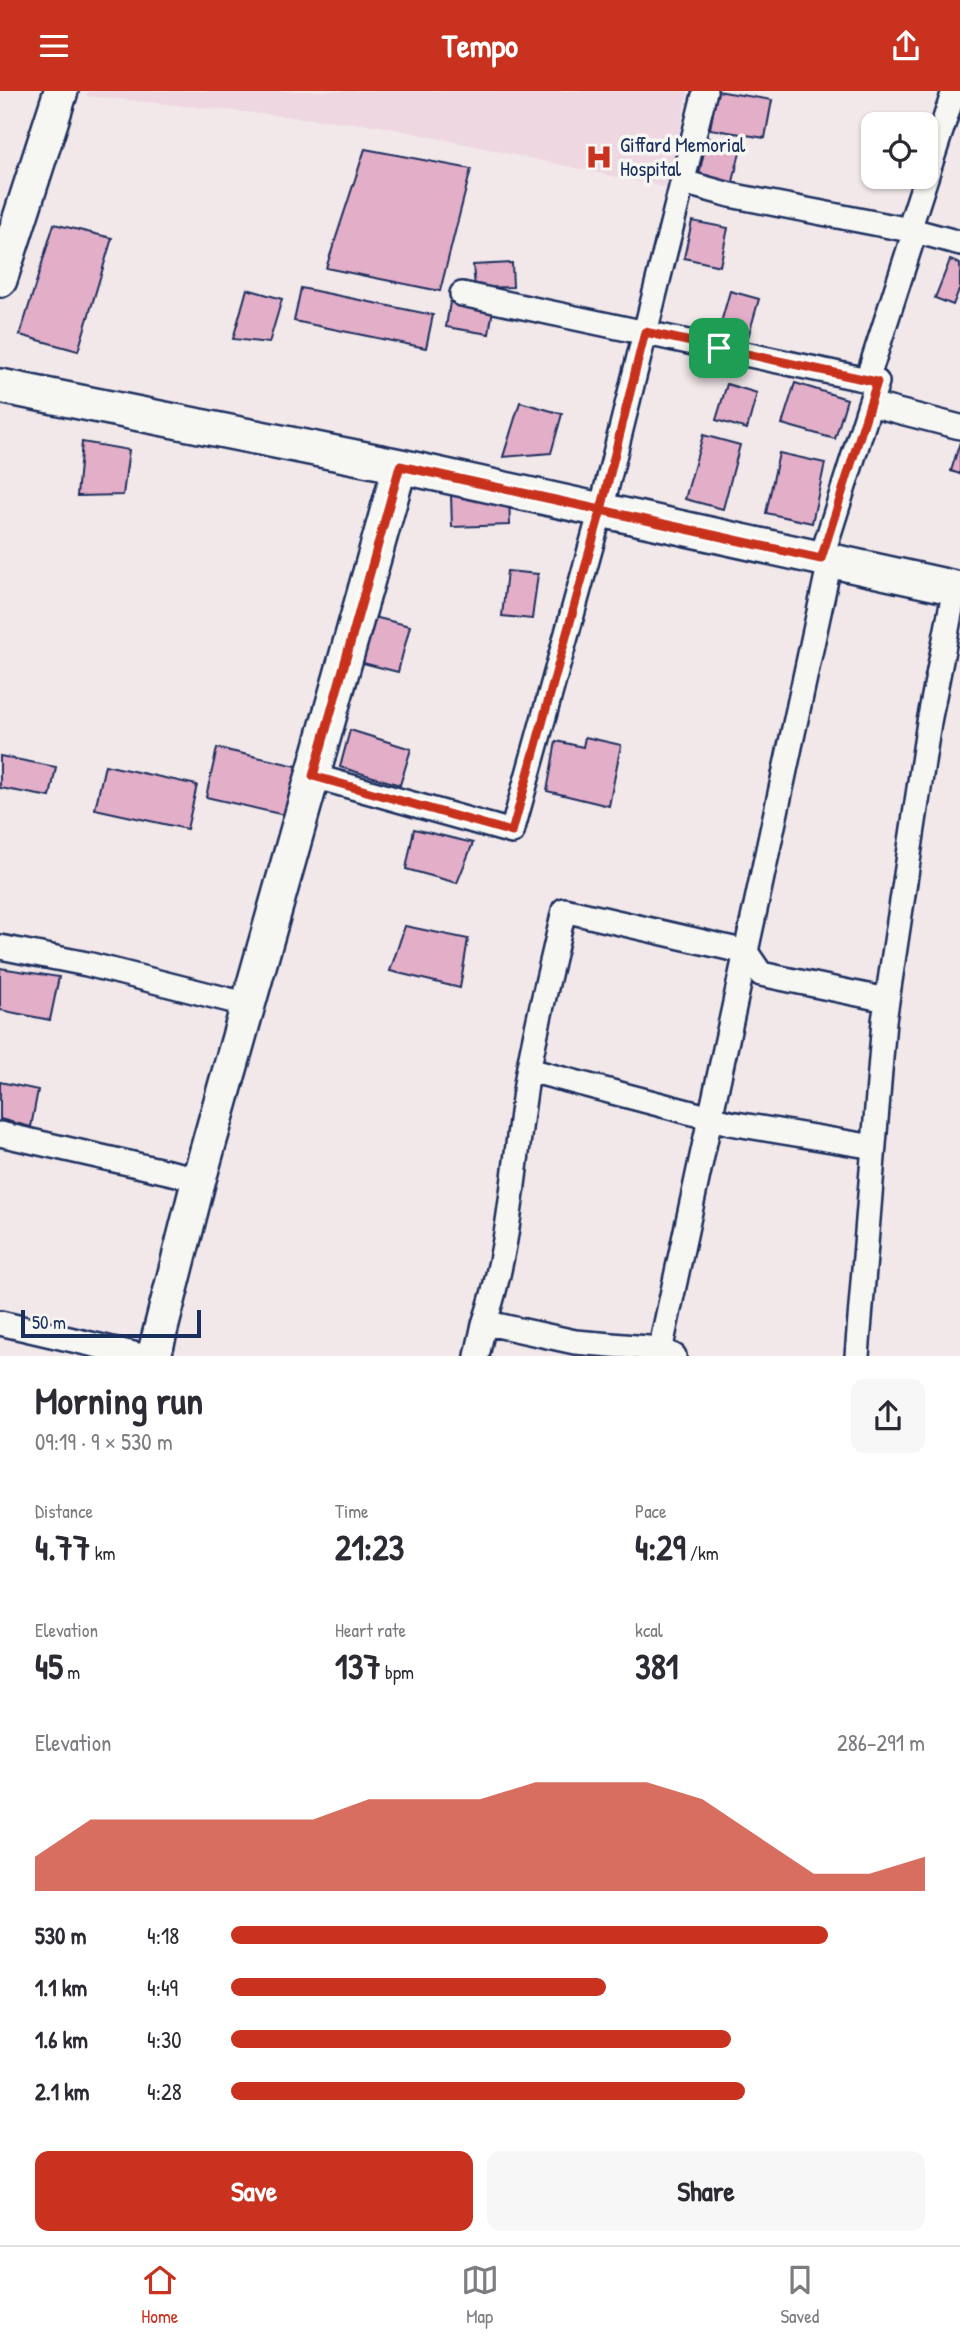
<!DOCTYPE html>
<meta charset="utf-8">
<style>
body{margin:0;font-family:"Patrick Hand",sans-serif;background:#f7f7f7;color:#2b2b33;height:100vh;display:flex;flex-direction:column;font-size:26px;white-space:nowrap}
*{box-sizing:border-box;margin:0}
p{font-size:23px;color:#7c7c81}
.icon{flex:none;width:38px;height:38px;fill:none;stroke:currentColor;stroke-width:2;stroke-linecap:round;stroke-linejoin:round}
.map{position:relative;height:1265px;overflow:hidden}
.side{display:flex;flex-direction:column;background:#fff;flex:1}
.side>*{flex:none}
.buttons{position:absolute;left:861px;top:21px;display:grid;gap:14px}
.buttons a{display:grid;place-items:center;width:77px;height:77px;border-radius:14px;background:#fff;box-shadow:0 2px 5px #0004;font-size:35px}
.scale{position:absolute;left:21px;bottom:18px;width:180px;box-sizing:border-box;padding-left:7px;border:4px solid #1b2f5e;border-top:0;font-size:19px;line-height:24px;white-space:nowrap;color:#1b2f5e;-webkit-text-stroke:5px #f6f6f2;paint-order:stroke}
.pin{position:absolute;display:grid;place-items:center;width:60px;height:60px;color:#fff;margin:-30px;border-radius:14px;box-shadow:0 4px 10px #0006}
.round{display:grid;place-items:center;flex:none;width:74px;height:74px;border-radius:14px;background:#f7f7f7}
.head{display:flex;align-items:center;justify-content:space-between;height:119px;padding:0 35px}
h1{font-size:38px;font-weight:800;line-height:52px}
.metrics{display:grid;grid-template-columns:repeat(3,1fr);gap:10px;height:119px;padding:7px 35px}
.metrics div{display:grid;align-content:center}
.metrics b{font-size:35px;font-weight:800}
.metrics small{font-size:19px;font-weight:400}
.metrics p{font-size:19px}
.chart{height:196px;padding:14px 35px}
.chart p{display:flex;justify-content:space-between}
.chart svg{width:100%;height:126px;margin-top:7px;fill:#c8321e;opacity:.7}
.primary-button{display:flex;gap:14px;margin-top:auto;padding:14px 35px}
.primary-button a{flex:1;height:80px;border-radius:14px;background:#c8321e;color:#fff;font-size:28px;font-weight:800;line-height:80px;text-align:center}
.primary-button a+a{background:#f7f7f7;color:#2b2b33}
ul{padding:0 35px;list-style:none;font-size:23px}
li{display:grid;grid-template-columns:112px 84px 1fr;align-items:center;height:52px}
li i{height:18px;border-radius:9px;background:#c8321e}
header{display:flex;justify-content:space-between;align-items:center;height:91px;padding:0 35px;background:#c8321e;color:#fff;font-size:32px;font-weight:800}
.dock{display:flex;justify-content:space-around;align-items:center;height:98px;border-top:2px solid #e1e1e2;background:#fff;font-size:19px;color:#7c7c81}
.dock a{display:grid;justify-items:center;gap:4px}
.dock .on{color:#c8321e}
.map>svg:first-child{display:block}
</style>
<header><svg class="icon" aria-label="menu" viewBox="0 0 24 24"><path d="M4 6h16M4 12h16M4 18h16"/></svg>Tempo<svg class="icon" aria-label="share" viewBox="0 0 24 24"><path d="M12 15V3M7 8l5-5 5 5M5 13v7h14v-7"/></svg></header>
<div class="map">
<svg width="960" height="1265" viewBox="0 0 960 1265">
<rect width="100%" height="100%" fill="#f2e8ea"/>
<filter id="ink" filterUnits="userSpaceOnUse"><feTurbulence type="fractalNoise" baseFrequency=".0143" numOctaves="2"/><feDisplacementMap in="SourceGraphic" scale="14" xChannelSelector="R" yChannelSelector="G"/><feConvolveMatrix kernelMatrix="1 2 1 2 8 2 1 2 1" color-interpolation-filters="sRGB"/></filter>
<g filter="url(#ink)">
<path fill="#eed7e0" d="M88,0H688L668,97L381,35L87,5Z"/>
<path fill="#e3aec8" stroke="#1b2f5e" stroke-width="2" d="M717,0L772,9L765,47L710,38Z
M707,47L742,52L730,104L698,88Z
M365,58L471,78L440,200L326,177Z
M692,130L728,137L720,175L684,167Z
M54,133L112,147L78,260L20,244Z
M950,169L960,173V196L953,214L935,207Z
M512,172L513,196L475,197L473,174Z
M301,197L433,224L426,257L294,230Z
M247,198L282,208L269,252L233,248Z
M730,200L759,208L745,257L716,249Z
M450,211L493,218L489,243L446,236Z
M795,292L847,308L835,348L782,333Z
M727,293L757,302L747,338L716,329Z
M520,311L562,323L551,362L503,366Z
M703,344L740,354L723,418L685,408Z
M82,351L129,359L123,404L77,405Z
M960,351V383L951,380Z
M779,362L825,372L812,432L766,422Z
M509,402L510,434L452,436L451,404Z
M507,480L538,483L532,528L502,525Z
M374,526L410,535L398,581L363,572Z
M350,639L411,658L400,694L340,676Z
M585,646L621,654L609,715L547,700L556,650L583,656Z
M217,657L301,676L289,725L206,706Z
M0,665L56,676L50,706L0,697Z
M105,674L197,694L187,738L95,718Z
M414,738L473,752L457,792L406,778Z
M405,835L468,848L460,897L390,880Z
M0,877L59,886L50,929L0,919Z
M0,991L38,999L31,1036L0,1028Z"/>
<g fill="none" stroke-linecap="round" stroke-linejoin="round">
<defs>
<path id="street" d="M683,91L730,104L915,140L867,289
M909,139L954,0
M915,140L960,152
M462,203L877,291L821,468
M870,313L960,336
M313,685L512,741L601,419L705,0
M0,856L87,873L249,914
M529,979L730,1032L862,1054L874,1053
M0,1043L199,1088
M0,1232L142,1265
M477,1265L484,1233
M659,1265L830,470
M674,1265L660,1258L575,1251L492,1233H484C512,1153 514,1064 528,981C538,927 552,873 564,819L746,861L761,883L887,909
M857,1265L884,930L929,631L955,497"/>
<path id="secondary" d="M0,189L61,0
M0,295L400,375L960,498
M154,1265L199,1088L400,375"/>
</defs>
<use href="#street" stroke="#1b2f5e" stroke-width="28"/>
<use href="#secondary" stroke="#1b2f5e" stroke-width="38"/>
<use href="#street" stroke="#f6f6f2" stroke-width="23"/>
<use href="#secondary" stroke="#f6f6f2" stroke-width="33"/>
</g>
</g>
<g fill="none" stroke-linecap="round" stroke-linejoin="round" filter="url(#ink)">
<defs>
<path id="route" d="M719,257L645,241L601,419L400,375L313,685L512,741L601,419L821,468L877,291L719,257"/>
</defs>
<use href="#route" stroke="#fff" stroke-width="14"/>
<use href="#route" stroke="#c8321e" stroke-width="9"/>
</g>
<defs>
<symbol id="hospital-bare" viewBox="-9 -9 18 18"><path d="M-5-5h3v3.5h4V-5h3V5h-3V1.5h-4V5h-3Z" fill="#c8321e" stroke="#f6f6f2" stroke-width="2.5" paint-order="stroke"/></symbol>
</defs>
<g fill-rule="evenodd">
<use href="#hospital-bare" x="580" y="47" width="38" height="38"/>
</g>
<g text-anchor="middle" stroke-width="7" stroke-linejoin="round" paint-order="stroke">
<g font-size="21" fill="#1b2f5e" stroke="#f6f6f2" text-anchor="start">
<text x="620" y="61">Giffard Memorial<tspan x="620" dy="24">Hospital</tspan></text>
</g>
</g>
</svg>
<div class="buttons">
<a><svg class="icon" aria-label="locate" viewBox="0 0 24 24"><circle cx="12" cy="12" r="6"/><path d="M12 2v4M12 18v4M2 12h4M18 12h4"/></svg></a>
</div>
<div class="scale">50 m</div>
<div class="pin" style="left:719px;top:257px;background:#1e9e55"><svg class="icon" aria-label="arrive" viewBox="0 0 24 24"><path d="M6 21V4h12l-3 4 3 4H6"/></svg></div>
</div>
<section class="side">
<div class="head"><div><h1>Morning run</h1><p>09:19 · 9 × 530 m</p></div><a class="round"><svg class="icon" aria-label="share" viewBox="0 0 24 24"><path d="M12 15V3M7 8l5-5 5 5M5 13v7h14v-7"/></svg></a></div>
<div class="metrics">
<div><p>Distance</p><b>4.77<small> km</small></b></div>
<div><p>Time</p><b>21:23</b></div>
<div><p>Pace</p><b>4:29<small> /km</small></b></div>
</div>
<div class="metrics">
<div><p>Elevation</p><b>45<small> m</small></b></div>
<div><p>Heart rate</p><b>137<small> bpm</small></b></div>
<div><p>kcal</p><b>381</b></div>
</div>
<div class="chart"><p><span>Elevation</span>286–291 m</p>
<svg viewBox="0 0 160 44" preserveAspectRatio="none"><path d="M0 44V32L10 19L20 19L30 19L40 19L50 19L60 12L70 12L80 12L90 6L100 6L110 6L120 12L130 25L140 38L150 38L160 32V44z"/></svg>
</div>
<ul>
<li><b>530 m</b>4:18<i style="width:86%"></i></li>
<li><b>1.1 km</b>4:49<i style="width:54%"></i></li>
<li><b>1.6 km</b>4:30<i style="width:72%"></i></li>
<li><b>2.1 km</b>4:28<i style="width:74%"></i></li>
</ul>
<div class="primary-button"><a>Save</a><a>Share</a></div>
</section>
<nav class="dock">
<a class="on"><svg class="icon" aria-label="home" viewBox="0 0 24 24"><path d="M3 11l9-7 9 7M6 9v11h12V9"/></svg>Home</a>
<a><svg class="icon" aria-label="map" viewBox="0 0 24 24"><path d="M3 6l6-2 6 2 6-2v14l-6 2-6-2-6 2zM9 4v14M15 6v14"/></svg>Map</a>
<a><svg class="icon" aria-label="saved" viewBox="0 0 24 24"><path d="M7 4h10v16l-5-4-5 4z"/></svg>Saved</a>
</nav>
